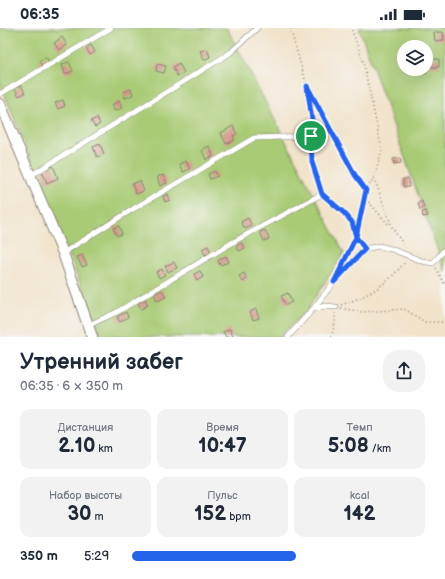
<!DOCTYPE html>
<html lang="ru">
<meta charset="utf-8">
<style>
body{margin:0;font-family:"Balsamiq Sans",sans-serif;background:#f2f2f3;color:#1f2937;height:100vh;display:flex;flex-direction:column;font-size:15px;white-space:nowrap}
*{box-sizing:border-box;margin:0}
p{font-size:13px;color:#747a83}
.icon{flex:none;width:22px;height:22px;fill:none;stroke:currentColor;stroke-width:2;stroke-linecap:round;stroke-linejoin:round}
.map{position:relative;height:309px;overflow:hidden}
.side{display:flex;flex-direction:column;background:#fff;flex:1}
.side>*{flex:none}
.tools{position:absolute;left:397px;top:12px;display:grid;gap:8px}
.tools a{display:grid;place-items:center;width:36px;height:36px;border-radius:50%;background:#fff;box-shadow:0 4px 16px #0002;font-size:20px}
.pin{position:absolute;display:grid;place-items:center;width:34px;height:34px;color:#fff;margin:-17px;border:2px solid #fff;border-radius:50%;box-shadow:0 1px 4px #0007}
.round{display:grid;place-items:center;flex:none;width:42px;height:42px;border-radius:16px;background:#f2f2f3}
.overview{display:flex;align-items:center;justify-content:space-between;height:68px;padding:0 20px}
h1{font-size:22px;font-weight:700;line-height:30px}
.figures{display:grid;grid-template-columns:repeat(3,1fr);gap:6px;height:68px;padding:4px 20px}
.figures div{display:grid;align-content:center;border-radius:10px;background:#f2f2f3;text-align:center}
.figures b{font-size:20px;font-weight:700}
.figures small{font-size:11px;font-weight:400}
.figures p{font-size:11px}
ul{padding:0 20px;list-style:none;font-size:13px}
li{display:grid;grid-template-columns:64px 48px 1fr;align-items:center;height:30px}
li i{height:10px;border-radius:5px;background:#2563eb}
.status{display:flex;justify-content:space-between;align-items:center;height:28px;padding:0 20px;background:#fff;direction:ltr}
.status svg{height:11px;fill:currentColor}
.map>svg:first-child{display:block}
</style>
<div class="status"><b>06:35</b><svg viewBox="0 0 49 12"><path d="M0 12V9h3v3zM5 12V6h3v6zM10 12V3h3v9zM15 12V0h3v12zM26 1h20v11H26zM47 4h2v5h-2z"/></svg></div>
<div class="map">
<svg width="445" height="309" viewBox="0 0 445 309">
<rect width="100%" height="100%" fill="#f6f6f2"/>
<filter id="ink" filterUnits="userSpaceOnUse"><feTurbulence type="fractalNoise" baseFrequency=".025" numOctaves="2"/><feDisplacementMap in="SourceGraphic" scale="8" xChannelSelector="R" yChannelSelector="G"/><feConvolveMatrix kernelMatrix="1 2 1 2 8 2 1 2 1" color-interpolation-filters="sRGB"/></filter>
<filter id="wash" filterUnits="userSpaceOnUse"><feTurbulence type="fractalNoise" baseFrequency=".012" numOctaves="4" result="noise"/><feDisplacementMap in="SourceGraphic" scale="16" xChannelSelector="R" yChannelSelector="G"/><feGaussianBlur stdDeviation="0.9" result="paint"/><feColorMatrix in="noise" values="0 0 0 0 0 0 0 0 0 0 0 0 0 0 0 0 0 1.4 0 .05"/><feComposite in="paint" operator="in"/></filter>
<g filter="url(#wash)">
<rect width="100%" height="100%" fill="#f2e3cb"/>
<path fill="#a9cb74" stroke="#627448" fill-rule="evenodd" d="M0,0H227L344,225L307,282L281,307L282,309H102L0,55Z
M359,0H445V243ZM404,19H426V41H404Z"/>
<g id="blocks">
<path fill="#d49587" d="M434,4H443L444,12L435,13Z
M62,9L67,17L59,22L54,15Z
M91,17L95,24L90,27L86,20Z
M207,21L210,29L204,32L200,23Z
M46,29L49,34L42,38L39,33Z
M430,31H439V39H431Z
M69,34L73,43L65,46L62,36Z
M179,35L184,45L177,48L173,39Z
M157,36L166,38L164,45L156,43Z
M21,57L25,65L19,68L15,61Z
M131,61L133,67L125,70L123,64Z
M63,72L65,78L58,81L55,75Z
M119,73L122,80L114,83L112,77Z
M97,90L100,96L95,99L91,93Z
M233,98L237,106L233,108L235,112L226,116L221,105Z
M100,116L104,126L97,129L93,119Z
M209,118L213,128L206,132L202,122Z
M400,130L401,135L394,136L393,131Z
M186,133L190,141L183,144L179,136Z
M53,138L58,150L47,155L42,143Z
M215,143L218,148L210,151L208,146Z
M163,147L167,155L160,158L157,149Z
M403,151H409V159H403Z
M140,153L144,163L136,166L132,156Z
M168,166L170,172L165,174L163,168Z
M422,173L424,180L420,182L418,175Z
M426,183L428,188L423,189L422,184Z
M248,190L252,198L245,201L241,194Z
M119,198L122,206L117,208L113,200Z
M265,202L269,211L264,213L260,204Z
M242,215L245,220L239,223L236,218Z
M208,218L211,225L205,227L202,221Z
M82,227L87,237L82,239L77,229Z
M226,228L229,234L220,237L218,232Z
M174,234L177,240L168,244L165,238Z
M162,241L165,247L159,250L156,244Z
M200,243L203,249L197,253L194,246Z
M244,245L247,251L243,254L239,248Z
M162,262L166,269L157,273L154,266Z
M288,265L292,274L286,277L281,268Z
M145,271L148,277L141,281L138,275Z
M256,281L259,290L253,292L250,284Z
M126,284L128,289L120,294L117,289Z
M230,301L233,309H226L223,304Z"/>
</g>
</g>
<g filter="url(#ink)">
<use href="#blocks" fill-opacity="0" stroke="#878074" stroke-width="1"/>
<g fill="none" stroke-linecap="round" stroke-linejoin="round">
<defs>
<path id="service" d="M0,66L111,0
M30,148L230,25L257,0
M63,225L133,181L254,110L311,108
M313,281L334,254L365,221L379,218L391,221L422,233L433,235L445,221
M89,297L117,284L235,213L322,166
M288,309L313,281L325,278L336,279"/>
<path id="minor" d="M0,76L63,225L92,309"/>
</defs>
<use href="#service" stroke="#878074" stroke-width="6"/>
<use href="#minor" stroke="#878074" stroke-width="12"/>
<path stroke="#878074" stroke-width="1.5" stroke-dasharray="1 3" stroke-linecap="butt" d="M290,0L307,58L312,101
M308,59L355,147L366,162
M311,115L312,134L320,160
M374,150L392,199L405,219
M327,171L352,194L361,217
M366,171L390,198
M342,235L356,209L366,162L374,150L382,122L363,33L351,0
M436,240L445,257
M341,277C371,267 386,257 406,233
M341,280L362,284L404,281L425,294H445
M331,309L335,295V285"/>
<use href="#service" stroke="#fff" stroke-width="5"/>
<use href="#minor" stroke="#fff" stroke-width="10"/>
</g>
</g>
<g fill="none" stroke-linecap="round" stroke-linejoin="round" filter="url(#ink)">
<defs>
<path id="route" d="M311,108L312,134L322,166L344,185L352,194L356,209L334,254L365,221L356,209L366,162L355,147L307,58L313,98L311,108"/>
</defs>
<use href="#route" stroke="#fff" stroke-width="8"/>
<use href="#route" stroke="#2563eb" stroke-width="5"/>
</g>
</svg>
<div class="tools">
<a><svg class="icon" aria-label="layers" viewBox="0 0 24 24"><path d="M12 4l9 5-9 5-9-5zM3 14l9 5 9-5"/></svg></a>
</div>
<div class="pin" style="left:311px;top:108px;background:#1e9e55"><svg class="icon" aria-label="arrive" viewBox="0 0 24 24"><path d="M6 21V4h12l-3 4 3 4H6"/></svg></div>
</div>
<section class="side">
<div class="overview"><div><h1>Утренний забег</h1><p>06:35 · 6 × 350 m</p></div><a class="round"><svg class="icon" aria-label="share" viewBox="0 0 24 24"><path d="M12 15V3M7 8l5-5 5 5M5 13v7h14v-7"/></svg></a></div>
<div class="figures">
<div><p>Дистанция</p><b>2.10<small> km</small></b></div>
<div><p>Время</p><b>10:47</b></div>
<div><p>Темп</p><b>5:08<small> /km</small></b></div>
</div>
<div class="figures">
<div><p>Набор высоты</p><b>30<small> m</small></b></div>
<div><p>Пульс</p><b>152<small> bpm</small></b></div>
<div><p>kcal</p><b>142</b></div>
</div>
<ul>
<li><b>350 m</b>5:29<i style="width:56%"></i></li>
</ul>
</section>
